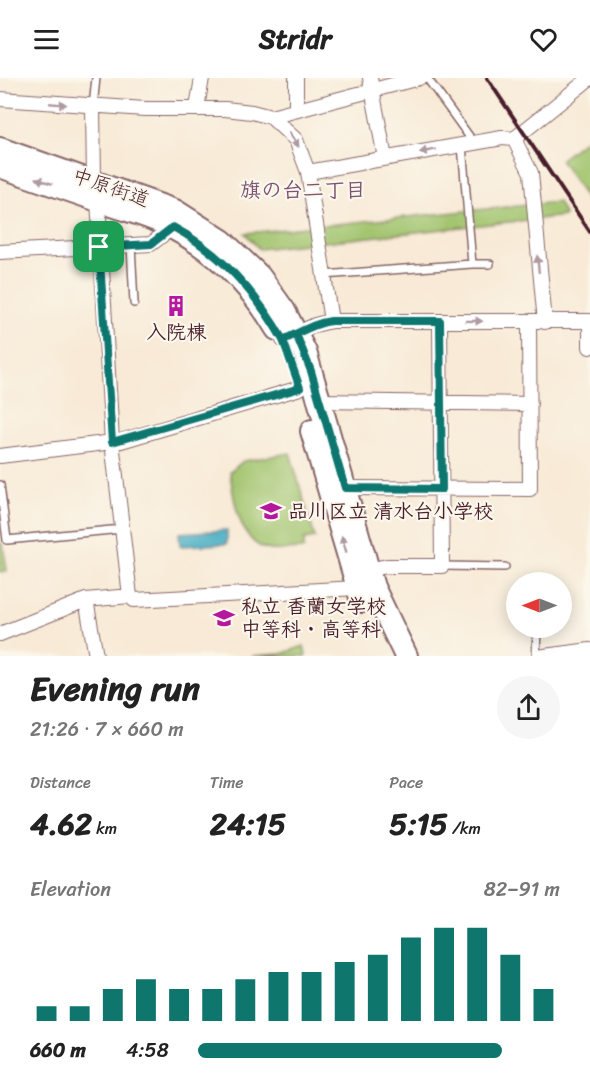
<!DOCTYPE html>
<meta charset="utf-8">
<style>
body{margin:0;font-family:Sriracha,"Klee One",sans-serif;background:#f6f6f6;color:#222;height:100vh;display:flex;flex-direction:column;font-size:22px;white-space:nowrap}
*{box-sizing:border-box;margin:0}
p{font-size:20px;color:#767676}
.icon{flex:none;width:33px;height:33px;fill:none;stroke:currentColor;stroke-width:2;stroke-linecap:round;stroke-linejoin:round}
.map{position:relative;height:578px;overflow:hidden}
.sheet{display:flex;flex-direction:column;background:#fff;flex:1}
.sheet>*{flex:none}
.needle{width:39px;rotate:270deg}
.controls{position:absolute;left:506px;top:494px;display:grid;gap:12px}
.controls a{display:grid;place-items:center;width:66px;height:66px;border-radius:50%;background:#fff;box-shadow:0 3px 15px #0003;font-size:30px}
.pin{position:absolute;display:grid;place-items:center;width:51px;height:51px;color:#fff;margin:-26px;border-radius:12px;box-shadow:0 3px 9px #0006}
.round{display:grid;place-items:center;flex:none;width:63px;height:63px;border-radius:32px;background:#f6f6f6}
.overview{display:flex;align-items:center;justify-content:space-between;height:102px;padding:0 30px}
h1{font-size:33px;font-weight:700;line-height:45px}
.figures{display:grid;grid-template-columns:repeat(3,1fr);gap:9px;height:102px;padding:6px 30px}
.figures div{display:grid;align-content:center}
.figures b{font-size:30px;font-weight:700}
.figures small{font-size:16px;font-weight:400}
.figures p{font-size:16px}
.chart{height:168px;padding:12px 30px}
.chart p{display:flex;justify-content:space-between}
.chart svg{width:100%;height:108px;margin-top:6px;stroke:#0f766e;stroke-width:6}
ul{padding:0 30px;list-style:none;font-size:20px}
li{display:grid;grid-template-columns:96px 72px 1fr;align-items:center;height:45px}
li i{height:15px;border-radius:8px;background:#0f766e}
header{display:flex;justify-content:space-between;align-items:center;height:78px;padding:0 30px;background:#fff;font-size:27px;font-weight:700}
.map>svg:first-child{display:block}
</style>
<header><svg class="icon" aria-label="menu" viewBox="0 0 24 24"><path d="M4 6h16M4 12h16M4 18h16"/></svg>Stridr<svg class="icon" aria-label="heart" viewBox="0 0 24 24"><path d="M12 20l-8-8c-3-5 5-10 8-4 3-6 11-1 8 4z"/></svg></header>
<div class="map">
<svg width="590" height="578" viewBox="0 0 590 578">
<rect width="100%" height="100%" fill="#fbf7ec"/>
<filter id="ink" filterUnits="userSpaceOnUse"><feTurbulence type="fractalNoise" baseFrequency=".0167" numOctaves="2"/><feDisplacementMap in="SourceGraphic" scale="12" xChannelSelector="R" yChannelSelector="G"/><feConvolveMatrix kernelMatrix="1 2 1 2 8 2 1 2 1" color-interpolation-filters="sRGB"/></filter>
<filter id="wash" filterUnits="userSpaceOnUse"><feTurbulence type="fractalNoise" baseFrequency=".008" numOctaves="4" result="noise"/><feDisplacementMap in="SourceGraphic" scale="24" xChannelSelector="R" yChannelSelector="G"/><feGaussianBlur stdDeviation="1.35" result="paint"/><feColorMatrix in="noise" values="0 0 0 0 0 0 0 0 0 0 0 0 0 0 0 0 0 1.4 0 .05"/><feComposite in="paint" operator="in"/></filter>
<g filter="url(#wash)">
<rect width="100%" height="100%" fill="#f8ead6"/>
<path fill="#a3c56f" stroke="#76724d" stroke-width="1.5" d="M588,60L590,63V127L560,82Z
M558,124L565,138L259,171L245,155Z
M290,375L315,460L304,462V471C294,471 282,473 271,472C239,468 233,419 230,394L243,383Z
M0,465H3L7,493L0,494Z
M304,568L306,578H252L281,576Z"/>
<path fill="#42abc2" stroke="#466576" stroke-width="1.5" d="M227,452V466L180,468L179,455Z"/>
</g>
<g filter="url(#ink)">
<g fill="none" stroke-linecap="round" stroke-linejoin="round">
<defs>
<path id="lane" d="M427,0L474,65
M93,29L96,0
M462,67L472,186H490
M131,167L134,225
M323,197L472,186
M0,407L7,462L122,451
M442,488L505,489
M536,578L537,549"/>
<path id="street" d="M296,0V32
M370,0L385,80
M0,21L145,31H225L252,34L271,39L296,62L308,94L331,243
M93,29L94,103
M197,30L202,0
M271,39L419,0
M514,61L590,0
M308,94L502,60L514,61L531,95L545,244
M98,122L112,364L130,518
M0,174L151,166L173,149
M590,243V269
M283,262L315,247L331,243H590
M319,323L530,326
M0,378L121,363L300,310
M345,410L530,411L529,244
M368,492L387,488H442L440,243
M86,522L96,578
M0,556L86,522L130,518L134,522L357,510
M544,578L590,572"/>
<path id="primary" d="M0,71L175,133L222,163L259,198L284,233L305,274L373,509L406,578
M0,88C35,100 70,112 104,124C123,131 143,136 161,144C210,166 250,205 277,251
M312,353L362,523"/>
</defs>
<use href="#lane" stroke="#876667" stroke-width="10"/>
<use href="#street" stroke="#876667" stroke-width="16"/>
<use href="#primary" stroke="#876667" stroke-width="26"/>
<use href="#lane" stroke="#fff" stroke-width="7"/>
<use href="#street" stroke="#fff" stroke-width="14"/>
<use href="#primary" stroke="#fff" stroke-width="22"/>
<path stroke="#4a1f2b" stroke-width="4" d="M487,0L590,154"/>
</g>
<defs><path id="oneway-solid" d="M-6-.8H1V-3.2L6.5 0L1 3.2V.8H-6Z" transform="scale(1.5)"/></defs>
<g fill="#ae9aa0">
<use href="#oneway-solid" transform="translate(58 26) rotate(5)"/>
<use href="#oneway-solid" transform="translate(294 62) rotate(56)"/>
<use href="#oneway-solid" transform="translate(428 73) rotate(170)"/>
<use href="#oneway-solid" transform="translate(44 103) rotate(-161)"/>
<use href="#oneway-solid" transform="translate(538 186) rotate(-96)"/>
<use href="#oneway-solid" transform="translate(474 243) rotate(1)"/>
<use href="#oneway-solid" transform="translate(344 466) rotate(-106)"/>
</g>
</g>
<g fill="none" stroke-linecap="round" stroke-linejoin="round" filter="url(#ink)">
<defs>
<path id="route" d="M99,169L151,166L173,149C222,175 256,215 283,262L296,256L311,293L345,410L442,411L440,243H331C314,245 299,255 283,262L300,310L112,364L99,169"/>
</defs>
<use href="#route" stroke="#fff" stroke-width="12"/>
<use href="#route" stroke="#0f766e" stroke-width="8"/>
</g>
<defs>
<symbol id="building-bare" viewBox="-9 -9 18 18"><path d="M-4-6H4V6H1V3H-1V6H-4ZM-2.5-4.3h1.7v1.8h-1.7ZM.8-4.3h1.7v1.8H.8ZM-2.5-1h1.7V.8h-1.7ZM.8-1h1.7V.8H.8Z" fill="#b5179e" stroke="#fbf7ec" stroke-width="2.5" paint-order="stroke"/></symbol>
<symbol id="school-bare" viewBox="-9 -9 18 18"><path d="M0-5L7-2L0 1L-7-2ZM-4 1L0 2.5L4 1V4Q0 6-4 4Z" fill="#b5179e" stroke="#fbf7ec" stroke-width="2.5" paint-order="stroke"/></symbol>
</defs>
<g fill-rule="evenodd">
<use href="#building-bare" x="161" y="213" width="30" height="30"/>
<use href="#school-bare" x="256" y="418" width="30" height="30"/>
<use href="#school-bare" x="209" y="525" width="30" height="30"/>
</g>
<g text-anchor="middle" stroke-width="4.5" stroke-linejoin="round" paint-order="stroke">
<g font-size="20" fill="#4a1f2b" stroke="#fbf7ec">
<text transform="translate(111 109) rotate(19)" y="7">中原街道</text>
</g>
<g font-size="20" font-weight="bold" fill="#4a1f2b" stroke="#fbf7ec" text-anchor="start">
<text x="176" y="261" text-anchor="middle">入院棟</text>
<text x="288" y="440">品川区立 清水台小学校</text>
<text x="241" y="535">私立 香蘭女学校<tspan x="241" dy="23">中等科・高等科</tspan></text>
</g>
<g font-size="21" font-weight="bold" fill="#7d5272" stroke="#fbf7ec">
<text x="303" y="119">旗の台二丁目</text>
</g>
</g>
</svg>
<div class="controls">
<a><svg class="needle" viewBox="-14 -14 28 28"><path d="M0-13l5 13h-10z" fill="#e53935"/><path d="M0 13l5-13h-10z" fill="#767676"/></svg></a>
</div>
<div class="pin" style="left:99px;top:169px;background:#1e9e55"><svg class="icon" aria-label="arrive" viewBox="0 0 24 24"><path d="M6 21V4h12l-3 4 3 4H6"/></svg></div>
</div>
<section class="sheet">
<div class="overview"><div><h1>Evening run</h1><p>21:26 · 7 × 660 m</p></div><a class="round"><svg class="icon" aria-label="share" viewBox="0 0 24 24"><path d="M12 15V3M7 8l5-5 5 5M5 13v7h14v-7"/></svg></a></div>
<div class="figures">
<div><p>Distance</p><b>4.62<small> km</small></b></div>
<div><p>Time</p><b>24:15</b></div>
<div><p>Pace</p><b>5:15<small> /km</small></b></div>
</div>
<div class="chart"><p><span>Elevation</span>82–91 m</p>
<svg viewBox="0 0 160 44" preserveAspectRatio="none"><path d="M5 44V38M15 44V38M25 44V31M35 44V27M45 44V31M55 44V31M65 44V27M75 44V24M85 44V24M95 44V20M105 44V17M115 44V10M125 44V6M135 44V6M145 44V17M155 44V31"/></svg>
</div>
<ul>
<li><b>660 m</b>4:58<i style="width:84%"></i></li>
</ul>
</section>
